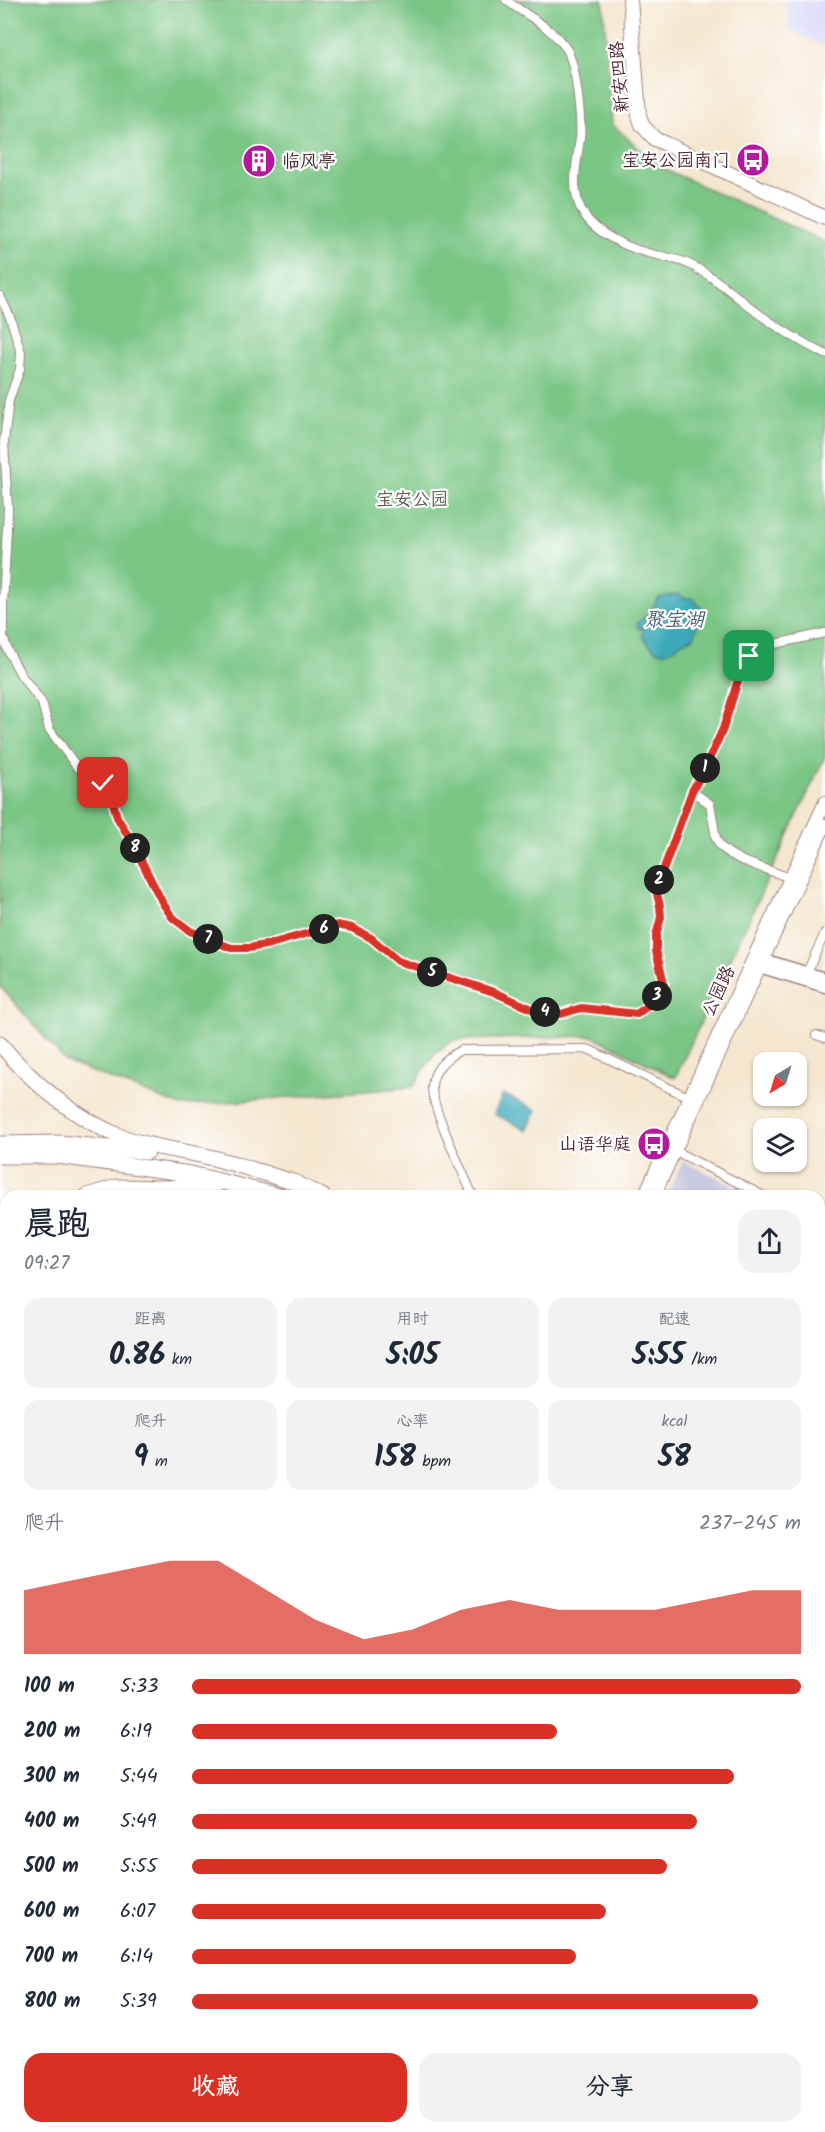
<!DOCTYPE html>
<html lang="zh">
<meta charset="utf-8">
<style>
body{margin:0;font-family:Kalam,"LXGW WenKai TC",sans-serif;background:#f2f2f3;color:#1f2937;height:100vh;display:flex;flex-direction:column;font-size:22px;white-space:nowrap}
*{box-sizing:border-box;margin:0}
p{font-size:20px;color:#747a83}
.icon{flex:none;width:33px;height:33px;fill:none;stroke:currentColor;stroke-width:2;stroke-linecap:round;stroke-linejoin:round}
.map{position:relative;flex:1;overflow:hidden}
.panel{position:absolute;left:0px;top:1190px;width:825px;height:944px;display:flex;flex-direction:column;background:#fff;border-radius:18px 18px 0 0;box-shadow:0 2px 4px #0004}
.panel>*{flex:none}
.needle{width:39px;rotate:218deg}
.fabs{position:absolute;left:753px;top:1052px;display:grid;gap:12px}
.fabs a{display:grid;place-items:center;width:54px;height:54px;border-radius:12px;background:#fff;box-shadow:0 2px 4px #0004;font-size:30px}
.pin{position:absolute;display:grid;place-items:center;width:51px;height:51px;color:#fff;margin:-26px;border-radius:12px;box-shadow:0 3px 9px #0006}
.km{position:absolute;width:30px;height:30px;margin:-15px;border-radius:50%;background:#222;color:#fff;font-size:16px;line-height:30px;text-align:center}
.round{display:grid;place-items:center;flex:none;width:63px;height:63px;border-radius:18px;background:#f2f2f3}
.headline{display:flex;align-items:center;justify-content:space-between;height:102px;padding:0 24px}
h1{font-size:33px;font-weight:600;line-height:45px}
.stats{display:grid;grid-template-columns:repeat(3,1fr);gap:9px;height:102px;padding:6px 24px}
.stats div{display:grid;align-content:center;border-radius:15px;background:#f2f2f3;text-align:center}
.stats b{font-size:30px;font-weight:600}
.stats small{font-size:16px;font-weight:400}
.stats p{font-size:16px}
.chart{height:168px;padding:12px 24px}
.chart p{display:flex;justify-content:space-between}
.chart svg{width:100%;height:108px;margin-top:6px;fill:#d93025;opacity:.7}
.cta{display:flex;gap:12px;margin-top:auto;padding:12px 24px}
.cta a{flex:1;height:69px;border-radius:18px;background:#d93025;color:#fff;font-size:24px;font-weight:600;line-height:69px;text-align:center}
.cta a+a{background:#f2f2f3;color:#1f2937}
ul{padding:0 24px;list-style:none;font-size:20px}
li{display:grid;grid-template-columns:96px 72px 1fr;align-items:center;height:45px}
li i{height:15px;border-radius:8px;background:#d93025}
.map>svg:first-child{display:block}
</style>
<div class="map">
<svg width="825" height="2132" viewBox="0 0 825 2132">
<rect width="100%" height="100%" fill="#fff"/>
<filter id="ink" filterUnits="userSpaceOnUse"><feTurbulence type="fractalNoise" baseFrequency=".0167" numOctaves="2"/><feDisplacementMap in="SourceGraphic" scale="12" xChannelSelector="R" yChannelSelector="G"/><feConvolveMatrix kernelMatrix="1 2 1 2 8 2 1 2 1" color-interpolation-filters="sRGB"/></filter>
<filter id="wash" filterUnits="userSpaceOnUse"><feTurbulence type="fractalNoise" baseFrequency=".008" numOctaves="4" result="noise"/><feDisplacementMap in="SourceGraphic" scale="24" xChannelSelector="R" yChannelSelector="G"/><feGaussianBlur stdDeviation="1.35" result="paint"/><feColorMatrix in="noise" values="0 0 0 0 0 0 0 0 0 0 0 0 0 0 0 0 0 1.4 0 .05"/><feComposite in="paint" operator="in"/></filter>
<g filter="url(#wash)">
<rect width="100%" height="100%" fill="#f4e6cf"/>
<path fill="#d9d7f8" d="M786,0H825V47L789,29Z
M6,1994V2075L0,2052V1997Z"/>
<path fill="#c0c2dd" d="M683,1161L753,1195H667Z
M819,1228L825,1231V1482L819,1478Z"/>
<path fill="#7ac685" stroke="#627258" stroke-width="1.5" d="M0,0H603L612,124L658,166L825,242V756L675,1078L593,1036L454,1040L433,1055L413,1087L181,1106L66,1062L0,986Z
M819,1781L825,1785V2132H222L221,2127H819Z"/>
<path fill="#3ba9ba" stroke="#426472" stroke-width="1.5" d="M678,594L684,598H692L702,608L694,637C690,640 686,640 681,643C678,644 676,647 673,649C660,658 649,646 642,635L644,632L642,628L639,629L637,623L650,613L658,598Z
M503,1094L537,1110L527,1130L494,1114Z"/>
</g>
<g filter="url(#ink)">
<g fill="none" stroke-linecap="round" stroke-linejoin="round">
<defs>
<path id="minor" d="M506,0C524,14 546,24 560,41C564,45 569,52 570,57C576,71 582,122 580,138C577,164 569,189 583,213C596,234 626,247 648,253C660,256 673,258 684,262C712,274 735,296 759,314C780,329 802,343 825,354
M0,296L10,317L21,352L20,369L9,400L4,442L8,509L3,604V637L8,651L21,675L42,703L49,729L77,767L87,775L103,783L109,791L117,817L134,846L162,902L172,917L190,931L231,948H250L270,944L337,925L352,928L371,938L398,961L470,983L534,1010L561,1014L581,1008L637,1014L656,999L664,983L656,951V936L661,917V906L656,890L692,791L704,770L723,729L743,664L757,650L766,646L825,633
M692,791L710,804L716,838L720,846L730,854L743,861L790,878
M807,972L825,933
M816,1035L825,1038
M675,1151L764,1196
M473,1196C464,1174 430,1105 432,1085C434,1068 447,1057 461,1050L588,1049L692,1099
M819,1223L825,1226
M819,1742L825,1748
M819,1891L825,1894
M0,1942L6,1948
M0,1985L6,1981
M102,2127L103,2132
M400,2127L401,2132"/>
<path id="tertiary" d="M756,960L763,959L825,978
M754,963L759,967L825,987
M819,1501L825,1505
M819,1547L825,1551"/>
<path id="secondary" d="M644,1196L825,802
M654,1196L825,825
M0,1445L6,1444"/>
<path id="primary" d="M630,0L639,115L642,125L655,139L825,218
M296,1183L323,1196
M819,1512L825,1516
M819,1528L825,1532"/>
<path id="motorway" d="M0,1044C33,1083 72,1116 119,1136C149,1148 182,1150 213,1158C241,1165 268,1175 296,1183
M0,1144L60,1143L147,1152
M0,1156H58L191,1174L279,1196
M87,1196L116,1187L168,1188L218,1184
M0,1402L6,1431
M0,1483L6,1515
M0,1527L6,1548
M162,2127L163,2132
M182,2127L183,2132"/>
</defs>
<use href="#minor" stroke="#9f827d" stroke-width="10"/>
<use href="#tertiary" stroke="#9f827d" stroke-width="13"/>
<use href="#secondary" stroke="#9f827d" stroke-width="14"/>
<use href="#primary" stroke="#9f827d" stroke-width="16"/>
<use href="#motorway" stroke="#9f827d" stroke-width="17"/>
<use href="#minor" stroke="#fff" stroke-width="8"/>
<use href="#tertiary" stroke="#fff" stroke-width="10"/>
<use href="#secondary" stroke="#fff" stroke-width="12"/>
<use href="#primary" stroke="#fff" stroke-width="14"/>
<use href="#motorway" stroke="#fff" stroke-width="15"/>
</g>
</g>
<g fill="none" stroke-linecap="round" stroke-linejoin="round" filter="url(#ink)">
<defs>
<path id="route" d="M103,783L110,791L117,817L134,846L162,902L172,917L190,931L231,948H249L270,944L337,925L352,928L371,938L398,961L494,992L534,1010L561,1014L581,1008L637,1014L656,999L664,983L656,951V936L661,917L660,906L656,890L692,791L704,770L723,729L743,664L749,656"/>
</defs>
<use href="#route" stroke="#fff" stroke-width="12"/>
<use href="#route" stroke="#d93025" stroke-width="8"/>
</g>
<defs>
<symbol id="bus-disc" viewBox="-11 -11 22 22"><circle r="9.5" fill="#b5179e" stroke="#fff"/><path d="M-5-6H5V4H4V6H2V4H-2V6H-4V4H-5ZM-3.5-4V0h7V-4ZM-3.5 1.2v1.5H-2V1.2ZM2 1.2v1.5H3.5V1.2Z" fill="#fff"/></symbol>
<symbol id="building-disc" viewBox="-11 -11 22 22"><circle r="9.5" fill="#b5179e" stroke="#fff"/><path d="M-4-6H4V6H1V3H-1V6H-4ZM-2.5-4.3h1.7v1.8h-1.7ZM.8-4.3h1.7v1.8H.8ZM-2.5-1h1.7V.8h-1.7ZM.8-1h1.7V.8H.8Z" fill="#fff"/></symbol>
</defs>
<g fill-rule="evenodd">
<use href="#bus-disc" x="734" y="141" width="38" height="38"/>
<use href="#building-disc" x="240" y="142" width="38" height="38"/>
<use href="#bus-disc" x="635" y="1125" width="38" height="38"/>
</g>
<g text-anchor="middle" stroke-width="4.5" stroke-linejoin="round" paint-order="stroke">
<g font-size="18" fill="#4a1f2b" stroke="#fff">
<text transform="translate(619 77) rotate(-95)" y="6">新安四路</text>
<text transform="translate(718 991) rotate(-65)" y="6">公园路</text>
</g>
<g font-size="18" fill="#4a1f2b" stroke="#fff" text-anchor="end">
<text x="730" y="166">宝安公园南门</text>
<text x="282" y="167" text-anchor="start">临风亭</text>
<text x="631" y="1150">山语华庭</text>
</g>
<g font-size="18" fill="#5b594a" stroke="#fff">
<text x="412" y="505">宝安公园</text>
</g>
<g font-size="20" font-style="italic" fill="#435d6b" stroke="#fff">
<text x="674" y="626">聚宝湖</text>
</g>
</g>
</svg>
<div class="fabs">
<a><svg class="needle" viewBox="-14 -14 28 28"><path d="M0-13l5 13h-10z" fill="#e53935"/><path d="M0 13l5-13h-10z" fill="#747a83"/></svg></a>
<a><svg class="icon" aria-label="layers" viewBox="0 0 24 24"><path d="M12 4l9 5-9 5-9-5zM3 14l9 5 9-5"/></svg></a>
</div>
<div class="pin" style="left:749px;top:656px;background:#1e9e55"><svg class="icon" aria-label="arrive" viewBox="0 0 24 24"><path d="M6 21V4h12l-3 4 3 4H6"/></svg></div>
<div class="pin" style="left:103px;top:783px;background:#d93025"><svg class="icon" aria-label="check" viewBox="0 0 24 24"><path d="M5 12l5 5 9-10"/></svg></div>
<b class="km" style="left:705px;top:768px">1</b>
<b class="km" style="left:659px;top:880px">2</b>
<b class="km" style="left:657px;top:996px">3</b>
<b class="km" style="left:545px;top:1012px">4</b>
<b class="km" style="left:432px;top:972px">5</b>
<b class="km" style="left:324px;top:929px">6</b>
<b class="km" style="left:208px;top:939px">7</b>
<b class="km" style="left:135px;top:848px">8</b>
<section class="panel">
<div class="headline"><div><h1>晨跑</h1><p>09:27</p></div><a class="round"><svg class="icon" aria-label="share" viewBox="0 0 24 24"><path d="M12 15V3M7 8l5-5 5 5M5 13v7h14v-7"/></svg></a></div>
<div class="stats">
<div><p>距离</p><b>0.86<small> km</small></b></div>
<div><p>用时</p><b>5:05</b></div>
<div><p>配速</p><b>5:55<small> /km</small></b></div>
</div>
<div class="stats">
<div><p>爬升</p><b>9<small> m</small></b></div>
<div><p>心率</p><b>158<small> bpm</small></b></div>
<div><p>kcal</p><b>58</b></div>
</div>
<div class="chart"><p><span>爬升</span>237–245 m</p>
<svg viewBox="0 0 160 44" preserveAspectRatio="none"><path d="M0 44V18L10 14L20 10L30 6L40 6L50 18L60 30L70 38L80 34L90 26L100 22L110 26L120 26L130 26L140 22L150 18L160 18V44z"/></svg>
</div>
<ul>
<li><b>100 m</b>5:33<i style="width:100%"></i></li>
<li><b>200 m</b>6:19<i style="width:60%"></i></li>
<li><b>300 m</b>5:44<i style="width:89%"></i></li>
<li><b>400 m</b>5:49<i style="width:83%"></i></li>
<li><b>500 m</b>5:55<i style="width:78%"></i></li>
<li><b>600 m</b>6:07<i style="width:68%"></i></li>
<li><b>700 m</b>6:14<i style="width:63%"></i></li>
<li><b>800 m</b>5:39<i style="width:93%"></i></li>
</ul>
<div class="cta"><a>收藏</a><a>分享</a></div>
</section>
</div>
